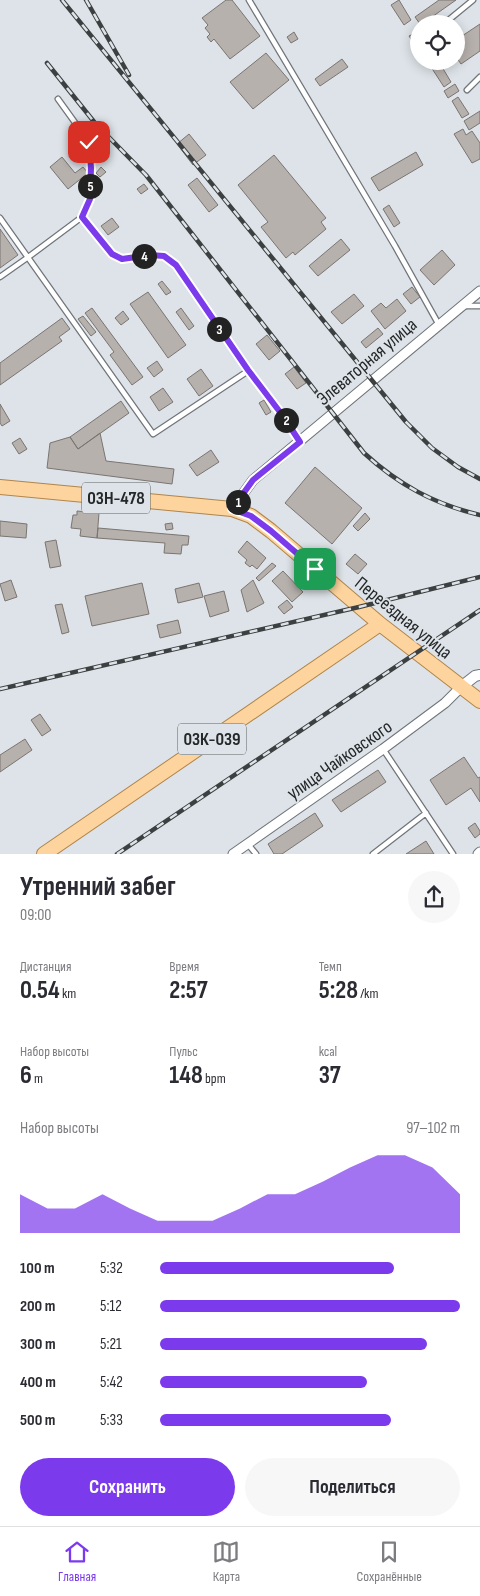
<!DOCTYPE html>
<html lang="ru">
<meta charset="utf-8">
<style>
body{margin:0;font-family:"Sofia Sans Condensed",sans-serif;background:#f7f7f7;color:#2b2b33;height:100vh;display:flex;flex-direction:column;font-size:19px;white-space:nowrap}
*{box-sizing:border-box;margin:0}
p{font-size:16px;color:#7c7c81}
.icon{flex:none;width:28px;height:28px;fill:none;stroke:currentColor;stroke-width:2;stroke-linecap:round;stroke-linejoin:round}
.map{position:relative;height:854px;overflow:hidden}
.panel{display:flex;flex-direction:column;background:#fff;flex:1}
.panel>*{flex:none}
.controls{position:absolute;left:410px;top:15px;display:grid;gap:10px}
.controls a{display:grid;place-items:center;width:55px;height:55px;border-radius:50%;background:#fff;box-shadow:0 2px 12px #0003;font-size:25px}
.pin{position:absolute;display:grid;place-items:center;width:42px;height:42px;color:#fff;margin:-21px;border-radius:10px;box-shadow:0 2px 8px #0006}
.km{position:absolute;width:25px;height:25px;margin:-12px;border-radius:50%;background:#222;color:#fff;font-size:14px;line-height:25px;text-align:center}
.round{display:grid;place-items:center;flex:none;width:52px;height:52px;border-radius:26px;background:#f7f7f7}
.head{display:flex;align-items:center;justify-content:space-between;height:85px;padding:0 20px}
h1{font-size:28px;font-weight:700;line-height:38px}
.stats{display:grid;grid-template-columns:repeat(3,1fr);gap:8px;height:85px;padding:5px 20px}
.stats div{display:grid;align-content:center}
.stats b{font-size:25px;font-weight:700}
.stats small{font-size:14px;font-weight:400}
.stats p{font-size:14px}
.chart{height:140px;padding:10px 20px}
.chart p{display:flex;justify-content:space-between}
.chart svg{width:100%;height:90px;margin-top:5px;fill:#7c3aed;opacity:.7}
.cta{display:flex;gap:10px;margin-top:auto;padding:10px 20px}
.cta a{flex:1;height:58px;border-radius:30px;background:#7c3aed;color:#fff;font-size:20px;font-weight:700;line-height:58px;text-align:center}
.cta a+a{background:#f7f7f7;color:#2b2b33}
ul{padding:0 20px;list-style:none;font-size:16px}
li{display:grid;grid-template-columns:80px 60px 1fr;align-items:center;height:38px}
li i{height:12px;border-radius:6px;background:#7c3aed}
.tabs{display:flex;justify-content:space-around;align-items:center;height:70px;border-top:1px solid #e1e1e2;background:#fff;font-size:14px;color:#7c7c81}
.tabs a{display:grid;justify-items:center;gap:2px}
.tabs .selected{color:#7c3aed}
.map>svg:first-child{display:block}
</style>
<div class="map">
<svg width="480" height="854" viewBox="0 0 480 854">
<rect width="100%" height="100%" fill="#dde3e8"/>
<path fill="#b7b1ad" stroke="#7a7570" d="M226,0H232L260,36L230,59L214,39L211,42L207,37L210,34L205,28L208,25L202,18Z
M399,0L411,20L404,25L391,5Z
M439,0H456L422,24H420L415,17Z
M480,24V51L461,64L456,57V40Z
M294,32L298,39L291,43L287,37Z
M415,33L419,38V51L409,36Z
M266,53L289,80L253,109L230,82Z
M342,59L348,67L320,86L315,79Z
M439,62L451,82L444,87L431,67Z
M455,84L459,91L448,98L444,91Z
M458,97L469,114L462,118L452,101Z
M480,111V123L469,130L464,121Z
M463,129L466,135L472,131L480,143V159L472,163L454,134Z
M189,134L206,155L193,165L177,144Z
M416,152L423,165L379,191L371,178Z
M274,155L326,218L321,222L326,229L295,255L293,252L286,258L261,227L268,222L238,185Z
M62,157L75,173L83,167L88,173L68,189L50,167Z
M101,167L106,172L100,177L96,173Z
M197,178L218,205L209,212L188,185Z
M144,184L148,189L141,194L137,189Z
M389,205L400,223L394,227L383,209Z
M112,218L119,227L108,235L101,226Z
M0,229L18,255L0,268Z
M341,239L350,250L318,276L309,266Z
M442,250L455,265L434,285L420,270Z
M162,281L171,292L166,295L158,284Z
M412,287L420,297L411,304L403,294Z
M148,292L186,345L168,358L130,304Z
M354,294L364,306L342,324L331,312Z
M397,299L406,311L385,329L371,311L381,303L386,308Z
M92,308L143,377L132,385L110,355L114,352L85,313Z
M181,308L194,326L189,330L176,312Z
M123,311L129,319L121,325L115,318Z
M83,316L96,332L91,336L78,319Z
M62,318L70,329L59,337L62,341L0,385V363Z
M378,328L383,334L366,348L361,342Z
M267,335L280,351L269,360L256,344Z
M157,361L163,370L154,377L147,368Z
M294,367L306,383L297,389L285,374Z
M201,369L213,386L199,396L187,379Z
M163,388L173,402L159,411L150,397Z
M264,400L271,412L266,415L259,403Z
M121,401L129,413L78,449L70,437Z
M0,404L10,421L2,426L0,423Z
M100,433L106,461L174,469L172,484L47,468L50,443L70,437L78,449Z
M20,438L27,449L19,454L12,443Z
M211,450L219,462L197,476L189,465Z
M315,467L362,508L332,544L285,503Z
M77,511L99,513L97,538L80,536L81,529L71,528L73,515H77Z
M365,513L370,519L358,531L353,526Z
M0,521L27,524L26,538L0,536Z
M172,523L173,529L166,530L165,524Z
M98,528L189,536L188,545H182L181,554L164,553L165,543L97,538Z
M56,540L61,566L50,568L45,542Z
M247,541L266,558L257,569L252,565L250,567L245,563L247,560L238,552Z
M355,554L367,564L358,574L346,564Z
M272,563L276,566L259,581L256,578Z
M283,571L303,592L292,602L272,581Z
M11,580L17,597L5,601L0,584Z
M253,580L264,603L247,612L241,590Z
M142,583L149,614L92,626L85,596Z
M199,583L203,597L178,603L175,589Z
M224,591L229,611L210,617L204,596Z
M287,600L293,607L284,614L278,607Z
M62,604L69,632L62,634L55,605Z
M178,620L181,633L160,638L157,625Z
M40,714L51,730L42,736L31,720Z
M25,739L32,750L0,772V755Z
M464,757L478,778L480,777V802L471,788L446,805L430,780Z
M378,770L386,782L341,812L332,800Z
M315,813L323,826L282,854H274L268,844Z
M475,823L480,831V834L475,838L468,828Z
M426,841L434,854H406Z"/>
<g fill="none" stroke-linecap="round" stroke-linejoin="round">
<defs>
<path id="service" d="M249,0L395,246L439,325
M445,23L473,0
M467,90L480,77
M82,217L112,254L122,259L150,255L165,256L176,265L248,371L283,416L300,441
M0,218L153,434L248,371
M0,277L27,258L82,217L90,199L91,168L89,142L58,99
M463,306H480
M383,749L453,854
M247,843L256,854
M373,854L426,813"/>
<path id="minor" d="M232,509L253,480L480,291
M233,854L383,749L445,703L461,687
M478,854L480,852"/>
<path id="tertiary" d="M461,687L475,676L480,675"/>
<path id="primary" d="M0,487L232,509L251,516L271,531L380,624L480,701
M44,854L380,624"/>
</defs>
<use href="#service" stroke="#70757a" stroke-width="7"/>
<use href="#minor" stroke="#70757a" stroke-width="11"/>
<use href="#tertiary" stroke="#70757a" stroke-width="12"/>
<use href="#primary" stroke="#b1854b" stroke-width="16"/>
<use href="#service" stroke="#fff" stroke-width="4.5"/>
<use href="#minor" stroke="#fff" stroke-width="9"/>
<use href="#tertiary" stroke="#fff" stroke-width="10"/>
<use href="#primary" stroke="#fdd49e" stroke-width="14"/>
<defs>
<path id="rail" d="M62,0L406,422L432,448L458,467L480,479
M86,0L129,75
M47,63L95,123L146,175L364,453C399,485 434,504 480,515
M0,689L359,607L480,577
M117,854L480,610"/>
</defs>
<use href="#rail" stroke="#3c4041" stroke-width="4.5"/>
<use href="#rail" stroke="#dde3e8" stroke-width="2.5" stroke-dasharray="8" stroke-linecap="butt"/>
</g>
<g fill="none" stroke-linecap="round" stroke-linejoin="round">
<defs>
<path id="route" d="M89,142L91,168L90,199L82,217L112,254L122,259L150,255L164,256L176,265L248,370L283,416L300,442L253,480L232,509L251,516L271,531L315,569"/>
</defs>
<use href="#route" stroke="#fff" stroke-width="10"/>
<use href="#route" stroke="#7c3aed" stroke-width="6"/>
</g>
<g text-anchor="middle" stroke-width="4" stroke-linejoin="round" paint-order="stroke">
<g fill="#dde3e8" stroke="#5c6062" stroke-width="1">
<rect x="82" y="482.5" width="68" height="31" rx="4"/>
<rect x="178" y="723.5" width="68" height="31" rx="4"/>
</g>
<g font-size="18" font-weight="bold" fill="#252829">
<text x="116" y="504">03Н-478</text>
<text x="212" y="745">03К-039</text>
</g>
<g font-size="19" fill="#252829" stroke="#dde3e8">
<text transform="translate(366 361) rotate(-40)" y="7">Элеваторная улица</text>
<text transform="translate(404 617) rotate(39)" y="7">Переездная улица</text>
<text transform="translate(339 759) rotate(-35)" y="7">улица Чайковского</text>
</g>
</g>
</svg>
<div class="controls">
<a><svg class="icon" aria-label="locate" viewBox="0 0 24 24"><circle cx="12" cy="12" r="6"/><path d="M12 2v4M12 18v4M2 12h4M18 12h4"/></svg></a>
</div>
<div class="pin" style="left:315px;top:569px;background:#1e9e55"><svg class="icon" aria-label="arrive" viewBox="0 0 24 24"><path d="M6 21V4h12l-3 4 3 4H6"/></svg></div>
<div class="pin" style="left:89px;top:142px;background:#d93025"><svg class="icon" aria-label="check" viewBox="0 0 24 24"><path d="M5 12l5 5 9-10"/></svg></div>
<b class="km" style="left:238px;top:502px">1</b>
<b class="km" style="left:286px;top:420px">2</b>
<b class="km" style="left:219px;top:329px">3</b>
<b class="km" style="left:144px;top:256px">4</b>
<b class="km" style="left:90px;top:186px">5</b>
</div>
<section class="panel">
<div class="head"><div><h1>Утренний забег</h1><p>09:00</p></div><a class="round"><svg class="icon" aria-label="share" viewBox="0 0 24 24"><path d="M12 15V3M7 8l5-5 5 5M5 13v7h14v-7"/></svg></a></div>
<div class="stats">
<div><p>Дистанция</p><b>0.54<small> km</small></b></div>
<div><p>Время</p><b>2:57</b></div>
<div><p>Темп</p><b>5:28<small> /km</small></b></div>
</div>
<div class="stats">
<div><p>Набор высоты</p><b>6<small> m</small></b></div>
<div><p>Пульс</p><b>148<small> bpm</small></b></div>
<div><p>kcal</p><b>37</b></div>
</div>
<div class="chart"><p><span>Набор высоты</span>97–102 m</p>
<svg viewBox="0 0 160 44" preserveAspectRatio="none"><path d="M0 44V25L10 32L20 32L30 25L40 32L50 38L60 38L70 38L80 32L90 25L100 25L110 19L120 12L130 6L140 6L150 12L160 25V44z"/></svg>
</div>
<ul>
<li><b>100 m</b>5:32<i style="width:78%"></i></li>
<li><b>200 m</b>5:12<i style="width:100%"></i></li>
<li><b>300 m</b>5:21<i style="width:89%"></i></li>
<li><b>400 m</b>5:42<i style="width:69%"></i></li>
<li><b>500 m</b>5:33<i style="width:77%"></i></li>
</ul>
<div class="cta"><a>Сохранить</a><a>Поделиться</a></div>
</section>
<nav class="tabs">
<a class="selected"><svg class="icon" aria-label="home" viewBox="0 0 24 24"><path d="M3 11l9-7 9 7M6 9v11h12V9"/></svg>Главная</a>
<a><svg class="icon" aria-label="map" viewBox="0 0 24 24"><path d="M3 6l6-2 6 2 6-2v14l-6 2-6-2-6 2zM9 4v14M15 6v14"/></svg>Карта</a>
<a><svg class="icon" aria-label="saved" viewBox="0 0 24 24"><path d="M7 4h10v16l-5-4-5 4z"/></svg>Сохранённые</a>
</nav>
